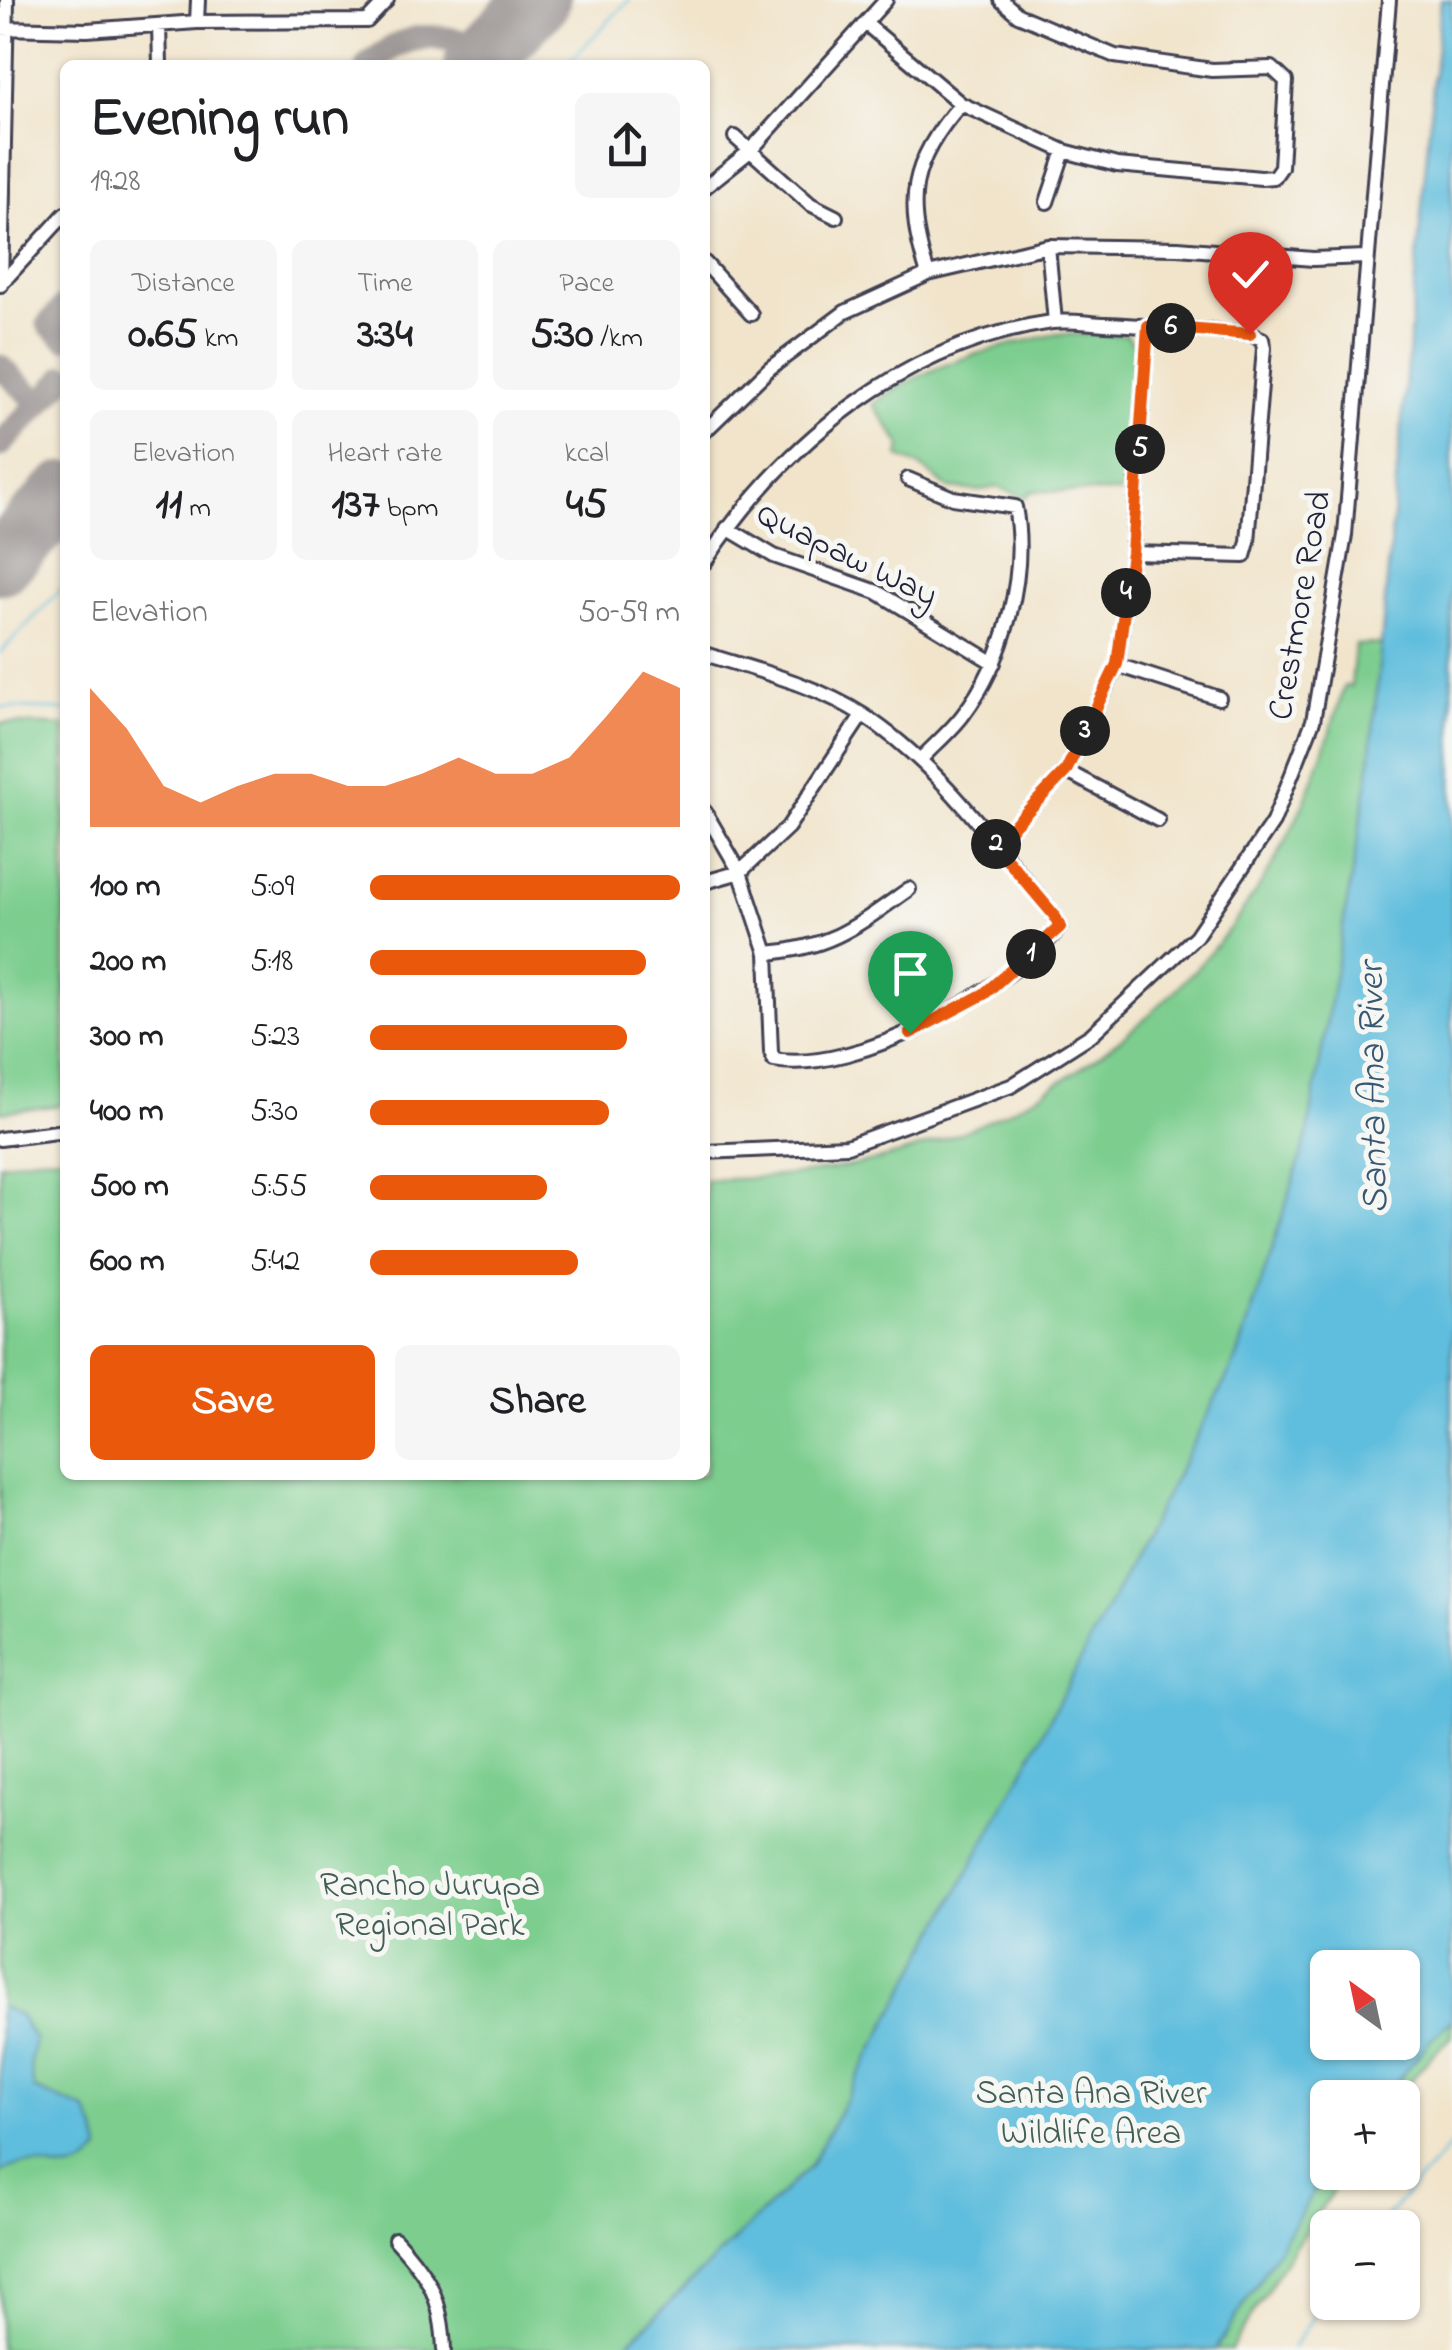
<!DOCTYPE html>
<meta charset="utf-8">
<style>
body{margin:0;font-family:"Indie Flower",sans-serif;background:#f6f6f6;color:#202124;height:100vh;display:flex;flex-direction:column;font-size:38px;white-space:nowrap}
*{box-sizing:border-box;margin:0}
p{font-size:32px;color:#757577}
.icon{flex:none;width:55px;height:55px;fill:none;stroke:currentColor;stroke-width:2;stroke-linecap:round;stroke-linejoin:round}
.map{position:relative;flex:1;overflow:hidden}
.side{position:absolute;left:60px;top:60px;width:650px;height:1420px;display:flex;flex-direction:column;background:#fff;border-radius:15px;box-shadow:0 2px 8px #0004}
.side>*{flex:none}
.needle{width:65px;rotate:327deg}
.controls{position:absolute;left:1310px;top:1950px;display:grid;gap:20px}
.controls a{display:grid;place-items:center;width:110px;height:110px;border-radius:15px;background:#fff;box-shadow:0 2px 8px #0004;font-size:50px}
.pin{position:absolute;display:grid;place-items:center;width:85px;height:85px;color:#fff;margin:-102px -42px;border-radius:50% 50% 50% 0;rotate:-45deg;box-shadow:0 0 10px #0007}
.pin .icon{rotate:45deg}
.km{position:absolute;width:50px;height:50px;margin:-25px;border-radius:50%;background:#222;color:#fff;font-size:28px;line-height:50px;text-align:center}
.round{display:grid;place-items:center;flex:none;width:105px;height:105px;border-radius:15px;background:#f6f6f6}
.summary{display:flex;align-items:center;justify-content:space-between;height:170px;padding:0 30px}
h1{font-size:55px;font-weight:700;line-height:75px}
.metrics{display:grid;grid-template-columns:repeat(3,1fr);gap:15px;height:170px;padding:10px 30px}
.metrics div{display:grid;align-content:center;border-radius:15px;background:#f6f6f6;text-align:center}
.metrics b{font-size:42px;font-weight:700}
.metrics small{font-size:28px;font-weight:400}
.metrics p{font-size:28px}
.chart{height:280px;padding:20px 30px}
.chart p{display:flex;justify-content:space-between}
.chart svg{width:100%;height:180px;margin-top:10px;fill:#ea580c;opacity:.7}
.action{display:flex;gap:20px;margin-top:auto;padding:20px 30px}
.action a{flex:1;height:115px;border-radius:15px;background:#ea580c;color:#fff;font-size:40px;font-weight:700;line-height:115px;text-align:center}
.action a+a{background:#f6f6f6;color:#202124}
ul{padding:0 30px;list-style:none;font-size:32px}
li{display:grid;grid-template-columns:160px 120px 1fr;align-items:center;height:75px}
li i{height:25px;border-radius:12px;background:#ea580c}
.map>svg:first-child{display:block}
</style>
<div class="map">
<svg width="1452" height="2350" viewBox="0 0 1452 2350">
<rect width="100%" height="100%" fill="#f6f6f2"/>
<filter id="ink" filterUnits="userSpaceOnUse"><feTurbulence type="fractalNoise" baseFrequency=".01" numOctaves="2"/><feDisplacementMap in="SourceGraphic" scale="20" xChannelSelector="R" yChannelSelector="G"/><feConvolveMatrix kernelMatrix="1 2 1 2 8 2 1 2 1" color-interpolation-filters="sRGB"/></filter>
<filter id="wash" filterUnits="userSpaceOnUse"><feTurbulence type="fractalNoise" baseFrequency=".0048" numOctaves="4" result="noise"/><feDisplacementMap in="SourceGraphic" scale="40" xChannelSelector="R" yChannelSelector="G"/><feGaussianBlur stdDeviation="2.25" result="paint"/><feColorMatrix in="noise" values="0 0 0 0 0 0 0 0 0 0 0 0 0 0 0 0 0 1.4 0 .05"/><feComposite in="paint" operator="in"/></filter>
<g filter="url(#wash)">
<rect width="100%" height="100%" fill="#f1e4cb"/>
<path fill="#7ccd8e" stroke="#4f7864" stroke-width="2.5" fill-rule="evenodd" d="M1057,334L1127,335L1135,346L1124,493L1032,491L1026,497L997,487L978,491L948,488L920,466L899,457L901,445L873,404C928,364 991,348 1057,334Z
M1452,641V2037L1433,2054L1397,2097L1328,2098V2172L1345,2173L1281,2267L1231,2350H0V1164L34,1157L65,1156V1475H705V1180C771,1178 836,1173 900,1154C1062,1106 1206,992 1285,842C1311,792 1328,740 1344,686H1351L1355,645ZM1328,1968H1402V2042H1328Z
M0,723L65,726V1105L0,1112Z"/>
<path fill="#5fbddd" stroke="#40708c" stroke-width="2.5" fill-rule="evenodd" d="M1441,0H1452V2020L1434,2036L1385,2097L1328,2098L1327,2170L1216,2350H621L810,2166L1028,1761L1237,1358L1307,1138L1369,773ZM1328,1968H1402V2042H1328Z
M0,2006L20,2016L35,2040L30,2063L34,2089L86,2110L96,2130L100,2151C94,2156 88,2165 81,2167C54,2177 33,2152 0,2173Z"/>
<g fill="none" stroke-linecap="round" stroke-linejoin="round">
<path stroke="#5fbddd" stroke-width="2.5" d="M566,65L629,0
M0,653L65,585
M0,707L65,710
M1376,2228L1452,2144
M1291,2350L1328,2294"/>
<path stroke="#8a8383" stroke-width="25" d="M368,65C408,33 425,33 475,44L482,59
M65,306L49,324L65,338
M0,367L40,403
M0,445L65,377"/>
<path stroke="#8a8383" stroke-width="65" d="M476,65L538,0
M0,562L65,494"/>
</g>
</g>
<g filter="url(#ink)">
<g fill="none" stroke-linecap="round" stroke-linejoin="round">
<defs>
<path id="minor" d="M197,22L198,0
M865,23L961,104L1064,151L1117,165L1261,178L1274,177L1281,167L1286,81L1272,68L1212,70L1115,56L1018,15L1001,0
M159,25L160,65
M0,28L87,30L197,22L367,21L387,0
M735,137L810,204L836,217
M705,187L750,151L886,0
M1047,202L1064,151
M1048,246L1055,322
M705,263L751,314
M928,274C904,202 910,161 961,104
M0,285L65,214
M1,285L7,0
M705,431L770,368L845,312L928,274L1048,246L1178,248L1313,259L1366,257
M908,479L953,498L1015,507C1028,575 1004,661 963,715C951,731 934,745 920,760
M727,528L774,556L877,592L994,663
M705,562C785,441 905,343 1052,322C1069,320 1088,323 1105,324C1154,326 1202,330 1250,334L1262,339L1264,348L1248,542L1244,556L1132,553
M705,654C758,671 815,684 863,715C939,764 996,846 1054,915L1060,927C1008,990 857,1075 774,1060L771,1052L767,953L740,872L705,812
M1117,665L1219,698
M1066,771L1158,820
M995,845L1066,771L1117,665L1132,553L1148,326
M705,882L740,872L788,827L862,715
M767,953C832,948 858,925 909,889
M0,1139L65,1131
M705,1152L847,1146L1011,1086L1091,1035L1196,936L1273,822L1313,721L1345,535L1389,0
M395,2239C429,2276 442,2298 444,2350"/>
</defs>
<use href="#minor" stroke="#413f51" stroke-width="18"/>
<use href="#minor" stroke="#fff" stroke-width="12"/>
</g>
</g>
<g fill="none" stroke-linecap="round" stroke-linejoin="round" filter="url(#ink)">
<defs>
<path id="route" d="M910,1033L984,994L1060,927L1054,915L995,845L1066,771L1117,664L1132,553L1148,326L1250,334"/>
</defs>
<use href="#route" stroke="#fff" stroke-width="20"/>
<use href="#route" stroke="#ea580c" stroke-width="12"/>
</g>
<g text-anchor="middle" stroke-width="10" stroke-linejoin="round" paint-order="stroke">
<g font-size="35" fill="#22223b" stroke="#f6f6f2">
<text transform="translate(848 553) rotate(26)" y="12">Quapaw Way</text>
<text transform="translate(1298 605) rotate(-80)" y="12">Crestmore Road</text>
</g>
<g font-size="35" fill="#425e58" stroke="#f6f6f2">
<text x="430" y="1895">Rancho Jurupa<tspan x="430" dy="40">Regional Park</tspan></text>
<text x="1091" y="2103">Santa Ana River<tspan x="1091" dy="40">Wildlife Area</tspan></text>
</g>
<g font-size="38" font-style="italic" fill="#375874" stroke="#f6f6f2">
<text transform="translate(1371 1088) rotate(-91)" y="13">Santa Ana River</text>
</g>
</g>
</svg>
<div class="controls">
<a><svg class="needle" viewBox="-14 -14 28 28"><path d="M0-13l5 13h-10z" fill="#e53935"/><path d="M0 13l5-13h-10z" fill="#757577"/></svg></a>
<a>+</a>
<a>−</a>
</div>
<div class="pin" style="left:910px;top:1033px;background:#1e9e55"><svg class="icon" aria-label="arrive" viewBox="0 0 24 24"><path d="M6 21V4h12l-3 4 3 4H6"/></svg></div>
<div class="pin" style="left:1250px;top:334px;background:#d93025"><svg class="icon" aria-label="check" viewBox="0 0 24 24"><path d="M5 12l5 5 9-10"/></svg></div>
<b class="km" style="left:1031px;top:954px">1</b>
<b class="km" style="left:996px;top:844px">2</b>
<b class="km" style="left:1085px;top:731px">3</b>
<b class="km" style="left:1126px;top:593px">4</b>
<b class="km" style="left:1140px;top:449px">5</b>
<b class="km" style="left:1171px;top:328px">6</b>
<section class="side">
<div class="summary"><div><h1>Evening run</h1><p>19:28</p></div><a class="round"><svg class="icon" aria-label="share" viewBox="0 0 24 24"><path d="M12 15V3M7 8l5-5 5 5M5 13v7h14v-7"/></svg></a></div>
<div class="metrics">
<div><p>Distance</p><b>0.65<small> km</small></b></div>
<div><p>Time</p><b>3:34</b></div>
<div><p>Pace</p><b>5:30<small> /km</small></b></div>
</div>
<div class="metrics">
<div><p>Elevation</p><b>11<small> m</small></b></div>
<div><p>Heart rate</p><b>137<small> bpm</small></b></div>
<div><p>kcal</p><b>45</b></div>
</div>
<div class="chart"><p><span>Elevation</span>50–59 m</p>
<svg viewBox="0 0 160 44" preserveAspectRatio="none"><path d="M0 44V10L10 20L20 34L30 38L40 34L50 31L60 31L70 34L80 34L90 31L100 27L110 31L120 31L130 27L140 17L150 6L160 10V44z"/></svg>
</div>
<ul>
<li><b>100 m</b>5:09<i style="width:100%"></i></li>
<li><b>200 m</b>5:18<i style="width:89%"></i></li>
<li><b>300 m</b>5:23<i style="width:83%"></i></li>
<li><b>400 m</b>5:30<i style="width:77%"></i></li>
<li><b>500 m</b>5:55<i style="width:57%"></i></li>
<li><b>600 m</b>5:42<i style="width:67%"></i></li>
</ul>
<div class="action"><a>Save</a><a>Share</a></div>
</section>
</div>
